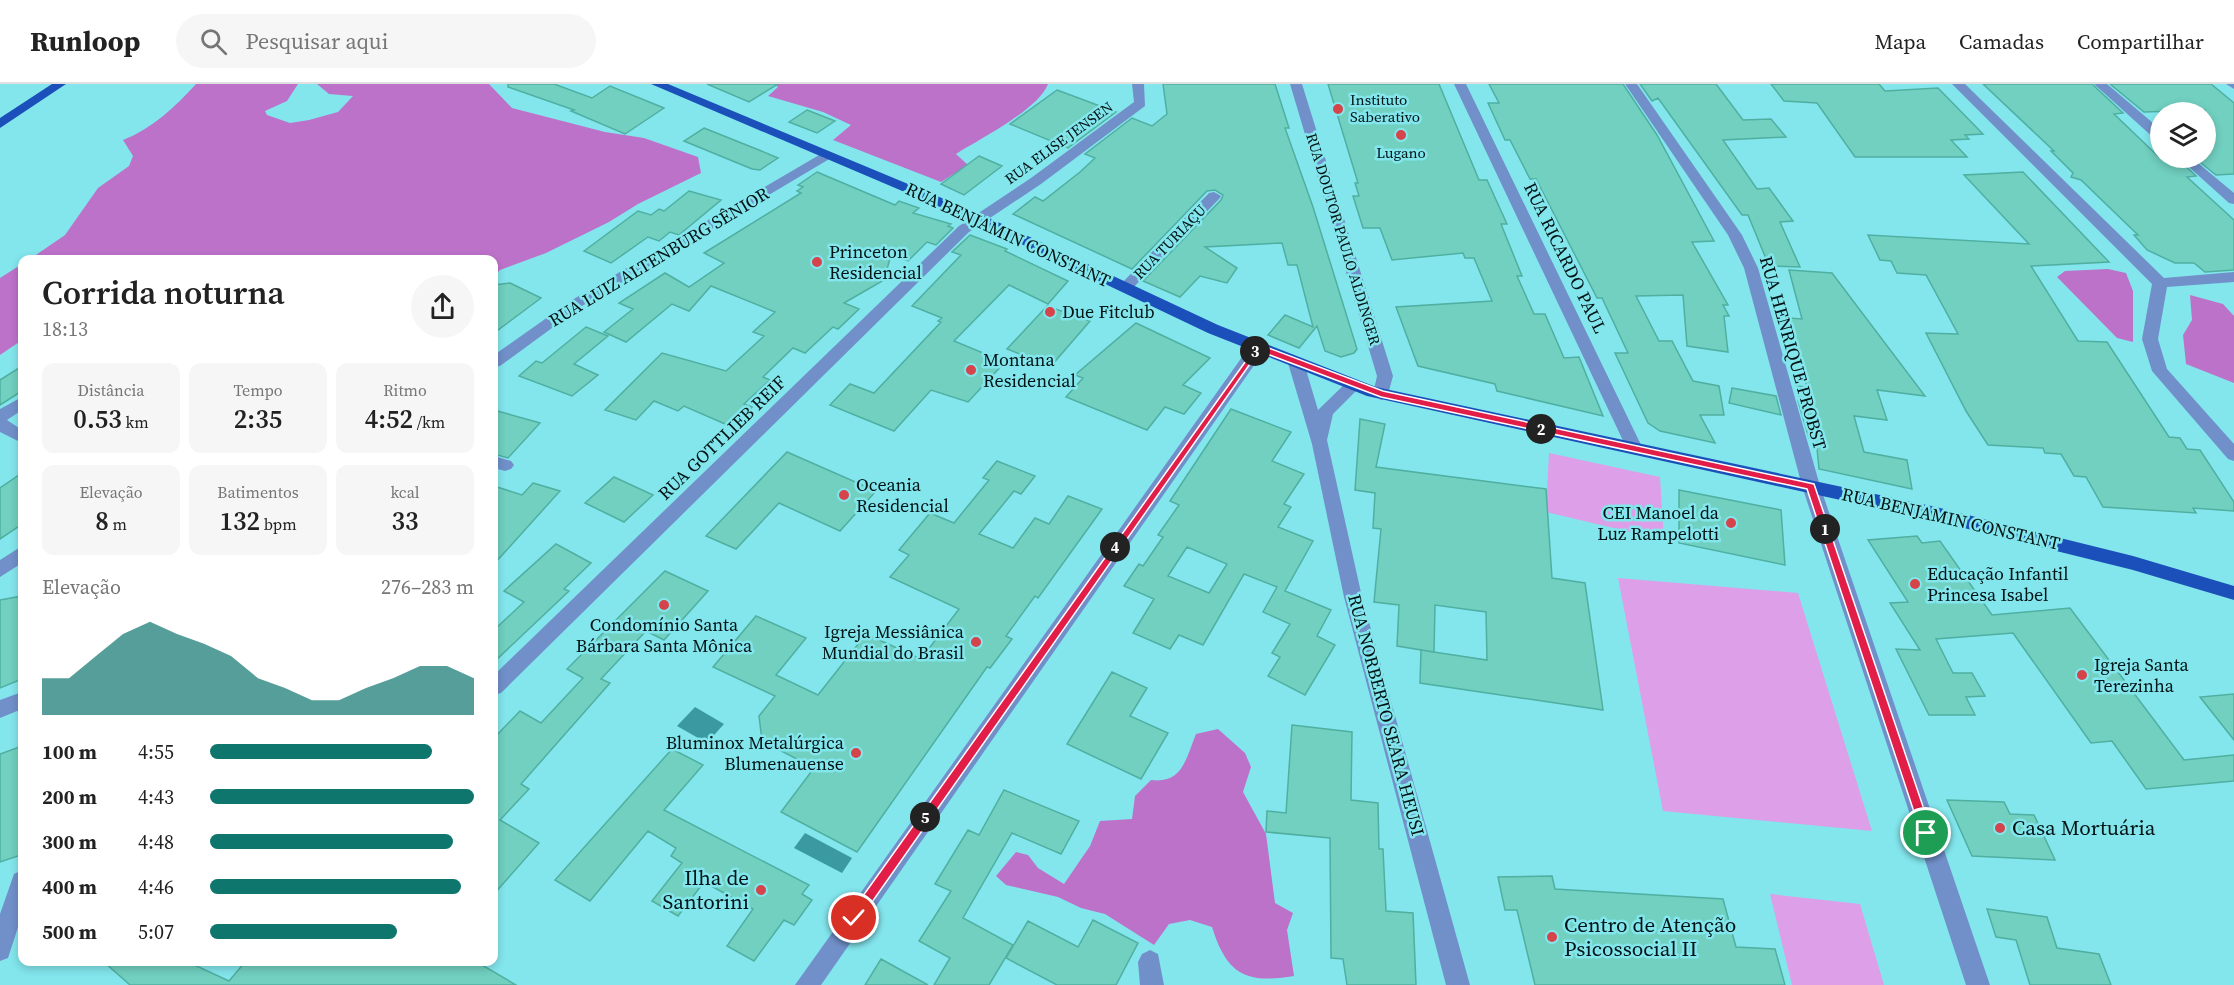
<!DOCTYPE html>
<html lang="pt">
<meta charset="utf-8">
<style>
body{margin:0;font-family:"Source Serif 4",serif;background:#f6f6f6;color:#222;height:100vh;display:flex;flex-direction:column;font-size:22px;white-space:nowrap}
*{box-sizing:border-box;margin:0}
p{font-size:20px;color:#767676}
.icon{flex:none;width:33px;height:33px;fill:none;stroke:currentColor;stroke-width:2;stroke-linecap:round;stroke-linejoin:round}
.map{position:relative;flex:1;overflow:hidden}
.drawer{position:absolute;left:18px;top:171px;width:480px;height:711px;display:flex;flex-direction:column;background:#fff;border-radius:12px;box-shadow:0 3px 9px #0003}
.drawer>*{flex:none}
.controls{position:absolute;left:2150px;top:18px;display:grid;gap:12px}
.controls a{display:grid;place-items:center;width:66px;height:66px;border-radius:50%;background:#fff;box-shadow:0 3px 9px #0003;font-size:30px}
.pin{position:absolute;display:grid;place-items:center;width:51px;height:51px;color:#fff;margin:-26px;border:3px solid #fff;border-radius:50%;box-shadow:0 2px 6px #0007}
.km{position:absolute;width:30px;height:30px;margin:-15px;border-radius:50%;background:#222;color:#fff;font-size:16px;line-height:30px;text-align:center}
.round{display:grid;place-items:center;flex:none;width:63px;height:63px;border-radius:32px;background:#f6f6f6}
.summary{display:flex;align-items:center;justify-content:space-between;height:102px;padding:0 24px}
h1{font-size:33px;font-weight:600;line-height:45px}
.figures{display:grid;grid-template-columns:repeat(3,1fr);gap:9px;height:102px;padding:6px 24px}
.figures div{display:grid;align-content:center;border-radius:12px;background:#f6f6f6;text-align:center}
.figures b{font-size:26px;font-weight:600}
.figures small{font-size:16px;font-weight:400}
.figures p{font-size:16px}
.chart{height:168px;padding:12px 24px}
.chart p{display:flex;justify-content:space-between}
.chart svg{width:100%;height:108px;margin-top:6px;fill:#0f766e;opacity:.7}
ul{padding:0 24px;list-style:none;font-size:20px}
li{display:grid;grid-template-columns:96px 72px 1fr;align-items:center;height:45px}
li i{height:15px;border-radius:8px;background:#0f766e}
header{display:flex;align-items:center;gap:36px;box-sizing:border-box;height:84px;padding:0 30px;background:#fff;border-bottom:2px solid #e0e0e0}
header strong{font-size:28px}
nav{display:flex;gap:33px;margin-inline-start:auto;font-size:21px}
.search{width:420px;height:54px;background:#f6f6f6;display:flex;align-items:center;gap:15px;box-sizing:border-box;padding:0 21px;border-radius:33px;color:#767676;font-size:22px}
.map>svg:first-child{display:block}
</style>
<header>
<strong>Runloop</strong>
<div class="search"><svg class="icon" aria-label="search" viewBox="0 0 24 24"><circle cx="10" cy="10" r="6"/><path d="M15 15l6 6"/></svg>Pesquisar aqui</div>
<nav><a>Mapa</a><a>Camadas</a><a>Compartilhar</a></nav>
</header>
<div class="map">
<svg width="2234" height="901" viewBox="0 0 2234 901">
<rect width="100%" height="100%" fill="#83e6ed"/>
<path fill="#dd9fe7" d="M1549,369L1660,393L1664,456L1546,428Z
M1618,494L1798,509L1872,747L1663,727Z
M1770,810L1860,820L1884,901H1792Z"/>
<path fill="#bd72c9" d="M196,0H298L287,17L265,27L267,31L290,39L309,36L338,28L353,12L329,10L317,0H489L512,24L605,48L644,54L698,73L701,89L638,120L609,138L546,169L500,186L494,192V176L30,175L65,151L98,104L129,82L133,72L123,56C153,44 174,24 196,0Z
M774,0H1048C1039,25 980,55 956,70L968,81L941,98L833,56L851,41L823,28L768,12L778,3Z
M22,180V256L0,271V194Z
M2108,185L2126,189L2133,207V258L2117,254L2057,193L2065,187Z
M2190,211L2223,220L2234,232V299L2186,280L2183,251L2192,236Z
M1218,645L1245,669L1251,683L1243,708L1266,750L1275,819L1293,829L1287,846L1294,892C1246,900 1227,891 1212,843L1190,836L1169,840L1154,861L1105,830L1081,824L1058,813L1006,801L996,792L1016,768L1028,771L1038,784L1064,800L1090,762L1100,737L1132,735L1135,712L1151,696C1183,700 1186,674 1196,650Z"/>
<path fill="#3b9aa1" d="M695,623L724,640L707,659L677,642Z
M805,749L852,774L842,789L794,764Z"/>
<path fill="#71d0c0" stroke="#4fafa1" stroke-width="1.5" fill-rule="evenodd" d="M508,0H554L592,14L610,2L664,24L625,50L571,27L574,26L508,3Z
M707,0H778L749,18Z
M1163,0H1275L1289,44H1285L1313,123L1357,265L1354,269L1341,273L1325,267L1317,242L1299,264L1268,251L1285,231L1313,243L1297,181H1288L1282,159L1205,163L1237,184L1227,199L1200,192L1180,213L1143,197L1221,116L1223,111L1215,106L1207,107L1132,185L1013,130L1035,113L1043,117L1080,88L1095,74L1085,70L1132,34L1152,42L1167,30Z
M1328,0H1439L1479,96H1487L1507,140H1501L1522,192H1517L1534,230H1545L1564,274L1579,273L1603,332L1497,307L1495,300L1418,282L1396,223L1492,217L1474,174H1465L1463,169L1392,176L1380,144H1363L1353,112H1359L1355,99H1358Z
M1489,0H1623L1657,51L1714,157L1692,158L1728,221H1723L1729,232H1724L1728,268L1687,262L1683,211L1636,212L1659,257H1672L1693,297L1719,302L1724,331H1700L1715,359L1660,347L1648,339L1615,269H1628L1602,214H1597L1536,95H1530L1510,56H1505L1488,19H1499Z
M1640,0H1716L1743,36L1771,35L1786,53L1723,56L1757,105L1769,104L1793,137L1780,138L1800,183L1769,182L1748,131H1742L1658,14L1652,17Z
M1771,0H1879L1885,7L1938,4L1983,50L1965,51L1969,55L1951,56L1967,73H1855L1817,19L1784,17Z
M1983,0H2092L2123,29L2114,30L2160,74H2177L2196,92L2187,93L2234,136V186L2205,188L2194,179H2175L2147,166L2134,151H2138L2081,96L2071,93L2073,89L2051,67H2054Z
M2110,0H2211L2234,19V90L2216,91L2195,74H2205V26L2144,28Z
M1057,6L1116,28L1068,64L1010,40Z
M807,26L835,37L817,49L789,38Z
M704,44L759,66L778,74L760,86L752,85L684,57Z
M979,72L1002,82L964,111L941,100Z
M817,88L895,121L899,117L919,124L913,129L951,140L948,142L953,144L936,161L927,158L908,177L891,171L884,196L844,219L859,225L838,245L833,243L805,269L793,264L763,293L770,296L744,320L752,323L732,343L684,322L678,327L654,317L636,336L605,326L662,269L726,287L764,252L753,248L775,228L711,202L689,227L672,220L626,258L604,248L633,225L619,219L665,189L689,203L724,179L704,169L801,109L797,107L803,103L798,101Z
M2023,88L2109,178L2031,182L2078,257L2107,258L2169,353L2180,354L2187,365L2200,366L2234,418V427L2193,424L2196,429L2103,423L2086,393L2074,392L2061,370L2045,369L2043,364L1988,361L1966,327L1926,249L1958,250L1926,191L1897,189L1891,177L1880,176L1868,151L2029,160L1964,91Z
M689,107L721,116L679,151L670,148L659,157L648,153L611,179L584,167L638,127L651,131L659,125L664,127Z
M970,151L1007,165L1005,167L1068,197L1048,220L1009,201L954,257L1005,278L968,318L931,306L894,347L830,321L850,300L874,309L941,238L938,237L942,234L912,222L961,171L952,168Z
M1789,186L1832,189L1925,312L1877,306L1887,336L1854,332L1864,368L1907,376L1912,405L1819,385L1816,354H1809L1798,317H1800L1797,302L1807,303L1790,234L1802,235Z
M510,199L541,214L494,249V201Z
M1047,222L1090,237L1051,282L1007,265Z
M1136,239L1210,274L1183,301L1201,309L1184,330L1165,323L1147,346L1066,313L1083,294L1075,291Z
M586,243L608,252L574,280L598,291L572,312L519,292L536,277L542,279Z
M22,282V307L0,321V296Z
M1732,304L1776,312L1781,331L1729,319Z
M1231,325L1291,348L1272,377L1304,390L1284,420L1291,423L1278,443L1313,457L1285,507L1331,526L1317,552L1335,561L1305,611L1268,592L1280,573L1272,569L1290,540L1263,528L1277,503L1244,490L1203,561L1179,551L1170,565L1133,549L1154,515L1124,502L1139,480L1143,482L1163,453L1158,451L1179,421L1170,417ZM1187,463L1227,480L1209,509L1168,492Z
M494,326L540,339L508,374L494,370Z
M1360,335L1385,340L1376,383L1546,405L1552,494L1585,499L1603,626L1420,599L1421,566L1487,576L1486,528L1435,521L1434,568L1397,562L1399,521L1374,518L1381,445L1373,444L1375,409L1355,406Z
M787,368L876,407L840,447L779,419L736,465L706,452Z
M997,377L1035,392L1021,410L1014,407L979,450L1013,464L1035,434L1049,440L1068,412L1102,425L1038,514L1035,512L1006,552L1012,555L990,584L987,583L857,768L781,728L814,684L762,657L759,632L775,612L713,583L756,532L806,554L776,591L818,611L866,550L921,575L959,525L890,493L909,471L899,466L930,429L954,439L989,396L983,394Z
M22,389V440L0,455V404Z
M614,393L653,411L624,438L585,419Z
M533,399L560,407L494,480V402L522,411Z
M1679,406L1781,426L1785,481L1679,459Z
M1917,452L1922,459L1940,457L1992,531L2070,524L2184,676L2234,671V697L2146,705L2112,657L2091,659L2013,549L1936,555L1953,589H1972L1985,612L1966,613L1975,631H1929L1896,565L1920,566L1890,519L1908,518L1868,456Z
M556,460L591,479L564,505L569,507L494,578V546L524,518L504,507Z
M665,487L708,507L664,556L646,547L601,595L610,599L521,700L529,705L500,736L539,759L494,810V654L520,627L541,639L583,594L567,585Z
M22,512V595L0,604V516Z
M1112,588L1147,604L1130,632L1168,649L1141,695L1067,660Z
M2234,610V656L2200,613Z
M1292,641L1352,648L1351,716L1378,719L1379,765H1383L1386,827L1413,829L1416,901H1347L1343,875L1331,874L1330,754L1266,748L1267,727L1286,729Z
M22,662L21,771L0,778V670Z
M672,665L703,681L664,726L809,801L802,810L812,816L794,841L784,836L754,877L727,862L753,825L704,798L678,832L652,817L682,779L671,772L676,764L648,747L590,817L555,796Z
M1004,706L1079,737L1061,770L1012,749L963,834L1013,861L989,901H934L950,874L919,857L951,807L935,800L968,746L979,751Z
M1947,716L2004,718L2010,730L2034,731L2055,776L1972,772Z
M1552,792L1555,805L1723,815L1736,863L1775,865L1785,901H1535L1517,826H1505L1498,793Z
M1987,825L2047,833L2057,864L2099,870L2111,901H2030L2016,856L1996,853Z
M1093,836L1138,859L1116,901H1057L1006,874L1028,837L1078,863Z
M881,875L928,901H865Z
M104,878H188L229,897L245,878H477L516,901H130Z"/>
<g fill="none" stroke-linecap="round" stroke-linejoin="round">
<path fill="#7190ca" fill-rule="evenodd" d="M1132,0H1144L1145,22L1041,100L969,148L501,609L494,611V591L959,142L1031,94L1134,18Z
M1290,0H1302L1393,292L1387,314L1381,316L1373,310L1377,292Z
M1454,0H1466L1643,365L1641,369L1635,371L1627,365Z
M1625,0H1637L1742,151L1758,184L1820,402L1990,901H1966L1802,402L1744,184L1728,151Z
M1952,0H1965L2164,194L2234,188V198L2167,203L2158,255L2167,285L2234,360V377L2228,375L2152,287L2142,255L2152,200Z
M2094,0H2107L2160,45V56L2155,55Z
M2226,0H2234V5Z
M826,67L833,71L831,74L582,222L500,282L494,283V271L572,216Z
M2179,74H2192L2234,109V120L2229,119Z
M1214,108L1221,112L1219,115L1130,207H1120L1118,204L1120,201L1209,109Z
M1258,258L1266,263L1264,267L821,901H795L1252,259Z
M1296,274L1304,279L1318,326L1348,297H1360L1362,301L1333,330L1327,356L1362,513L1470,901H1446L1344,513L1312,360L1288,279Z
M22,313V326L7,336L22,346V359L0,348V325Z
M494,372L511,377L514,381L511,385L505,387L494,384Z
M22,462V479L0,493V476Z
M22,608V625L0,634V616Z
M22,786V831L8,874L0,877V830L14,790Z
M1150,866L1158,870L1164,901H1140L1138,878L1142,870Z"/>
<path fill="#1b50ba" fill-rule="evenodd" d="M52,0H66L0,44V34Z
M651,0H668L985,132L1218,241L1376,303L1936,423L2133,472L2234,502V516L2133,486L1936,437L1367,312L1208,249L975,138Z"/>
</g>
<path fill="#e11d48" stroke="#fff" stroke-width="1.5" d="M1258,260L1383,307L1814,400L1932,749L1931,753H1922L1921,749L1807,405L1381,313L1259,267L858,838H850V830Z"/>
<g fill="#d4444a" stroke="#83e6ed" stroke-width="2">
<circle cx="1338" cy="25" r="6"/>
<circle cx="1401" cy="51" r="6"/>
<circle cx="817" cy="178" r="6"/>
<circle cx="1050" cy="228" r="6"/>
<circle cx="971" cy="286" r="6"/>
<circle cx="844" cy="411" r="6"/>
<circle cx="1731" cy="439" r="6"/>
<circle cx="1915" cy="500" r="6"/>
<circle cx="664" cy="521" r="6"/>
<circle cx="976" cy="558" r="6"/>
<circle cx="2082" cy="591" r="6"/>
<circle cx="856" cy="669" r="6"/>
<circle cx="2000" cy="744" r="6"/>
<circle cx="761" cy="806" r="6"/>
<circle cx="1552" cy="853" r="6"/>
</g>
<g text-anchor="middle" stroke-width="5" stroke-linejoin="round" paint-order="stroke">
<g font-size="15" fill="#011415" stroke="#83e6ed" text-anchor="start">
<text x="1350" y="21">Instituto<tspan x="1350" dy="17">Saberativo</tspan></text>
<text x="1401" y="74" text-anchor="middle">Lugano</text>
</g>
<g font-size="15" fill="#011415" stroke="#83e6ed">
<text transform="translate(1059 59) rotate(-36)" y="5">RUA ELISE JENSEN</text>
<text transform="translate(1343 155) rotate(73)" y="5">RUA DOUTOR PAULO ALDINGER</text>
<text transform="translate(1170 158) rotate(-46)" y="5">RUA TURIAÇU</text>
</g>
<g font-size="18" fill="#011415" stroke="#83e6ed">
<text transform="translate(1008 151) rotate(25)" y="6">RUA BENJAMIN CONSTANT</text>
<text transform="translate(659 173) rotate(-31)" y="6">RUA LUIZ ALTENBURG SÊNIOR</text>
<text transform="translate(1565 174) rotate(64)" y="6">RUA RICARDO PAUL</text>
<text transform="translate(1793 269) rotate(74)" y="6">RUA HENRIQUE PROBST</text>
<text transform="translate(722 354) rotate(-44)" y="6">RUA GOTTLIEB REIF</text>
<text transform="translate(1951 435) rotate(13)" y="6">RUA BENJAMIN CONSTANT</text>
<text transform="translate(1386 631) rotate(75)" y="6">RUA NORBERTO SEARA HEUSI</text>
</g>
<g font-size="18" fill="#011415" stroke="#83e6ed" text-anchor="start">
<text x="829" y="174">Princeton<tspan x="829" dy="21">Residencial</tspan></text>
<text x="1062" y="234">Due Fitclub</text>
<text x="983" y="282">Montana<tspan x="983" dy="21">Residencial</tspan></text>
<text x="856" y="407">Oceania<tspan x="856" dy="21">Residencial</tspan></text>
<text x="1719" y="435" text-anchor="end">CEI Manoel da<tspan x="1719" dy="21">Luz Rampelotti</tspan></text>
<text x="1927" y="496">Educação Infantil<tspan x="1927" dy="21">Princesa Isabel</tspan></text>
<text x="664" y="547" text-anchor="middle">Condomínio Santa<tspan x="664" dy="21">Bárbara Santa Mônica</tspan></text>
<text x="964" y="554" text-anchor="end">Igreja Messiânica<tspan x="964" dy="21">Mundial do Brasil</tspan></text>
<text x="2094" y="587">Igreja Santa<tspan x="2094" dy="21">Terezinha</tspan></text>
<text x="844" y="665" text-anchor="end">Bluminox Metalúrgica<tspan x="844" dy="21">Blumenauense</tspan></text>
</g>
<g font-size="21" fill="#011415" stroke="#83e6ed" text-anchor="start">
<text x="2012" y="751">Casa Mortuária</text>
<text x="749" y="801" text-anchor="end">Ilha de<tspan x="749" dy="24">Santorini</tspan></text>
<text x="1564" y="848">Centro de Atenção<tspan x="1564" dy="24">Psicossocial II</tspan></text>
</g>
</g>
</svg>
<div class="controls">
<a><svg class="icon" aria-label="layers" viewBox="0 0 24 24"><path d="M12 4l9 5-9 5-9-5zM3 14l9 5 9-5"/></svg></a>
</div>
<div class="pin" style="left:1926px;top:749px;background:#1e9e55"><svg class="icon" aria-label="arrive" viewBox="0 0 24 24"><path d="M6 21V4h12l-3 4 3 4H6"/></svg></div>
<div class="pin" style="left:854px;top:834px;background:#d93025"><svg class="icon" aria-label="check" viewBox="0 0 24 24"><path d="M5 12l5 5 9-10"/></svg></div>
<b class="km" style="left:1825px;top:445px">1</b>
<b class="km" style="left:1541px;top:345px">2</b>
<b class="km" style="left:1255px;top:267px">3</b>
<b class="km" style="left:1115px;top:463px">4</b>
<b class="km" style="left:925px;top:733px">5</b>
<section class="drawer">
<div class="summary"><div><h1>Corrida noturna</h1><p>18:13</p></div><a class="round"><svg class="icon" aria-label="share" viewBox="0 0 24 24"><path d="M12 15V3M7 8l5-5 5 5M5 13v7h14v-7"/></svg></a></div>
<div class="figures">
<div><p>Distância</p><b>0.53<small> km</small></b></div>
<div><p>Tempo</p><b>2:35</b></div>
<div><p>Ritmo</p><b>4:52<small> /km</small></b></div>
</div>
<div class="figures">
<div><p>Elevação</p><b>8<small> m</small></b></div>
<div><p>Batimentos</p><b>132<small> bpm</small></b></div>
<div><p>kcal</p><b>33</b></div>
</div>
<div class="chart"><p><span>Elevação</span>276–283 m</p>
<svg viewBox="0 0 160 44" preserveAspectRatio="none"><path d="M0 44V29L10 29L20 20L30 11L40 6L50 11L60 15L70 20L80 29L90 33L100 38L110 38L120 33L130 29L140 24L150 24L160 29V44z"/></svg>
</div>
<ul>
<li><b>100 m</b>4:55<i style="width:84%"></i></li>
<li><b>200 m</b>4:43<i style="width:100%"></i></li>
<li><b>300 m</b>4:48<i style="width:92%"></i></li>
<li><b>400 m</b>4:46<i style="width:95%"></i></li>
<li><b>500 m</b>5:07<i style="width:71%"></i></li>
</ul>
</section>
</div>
